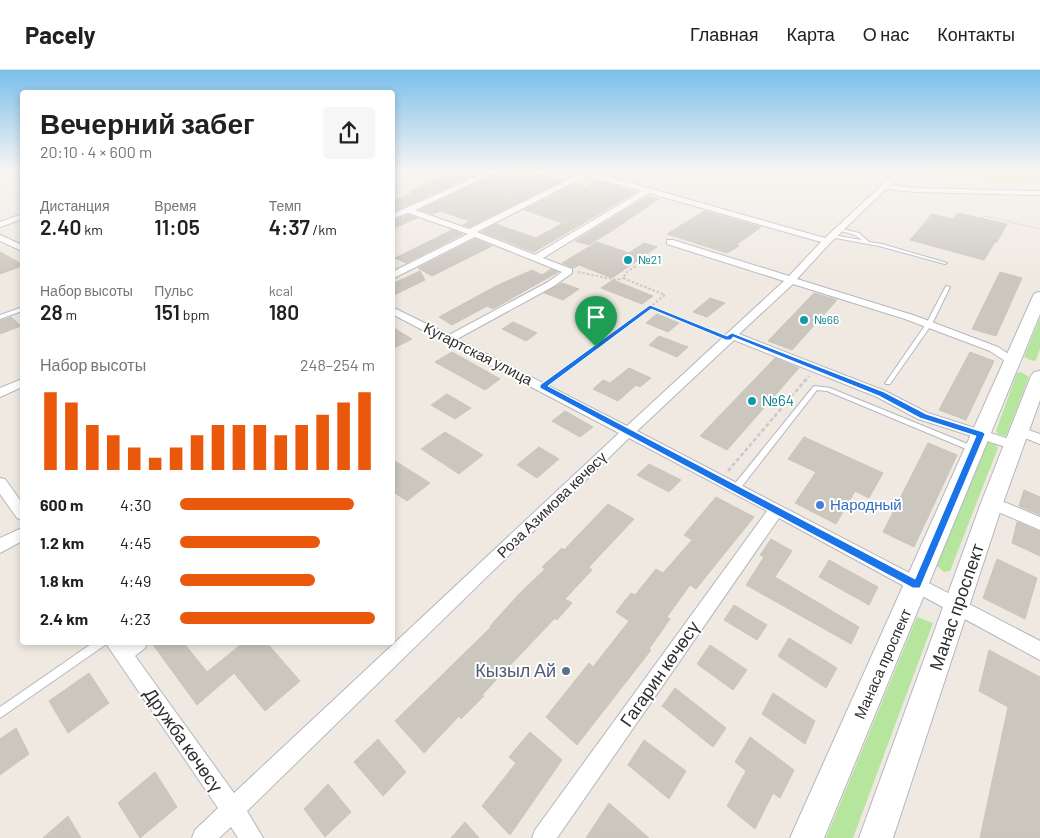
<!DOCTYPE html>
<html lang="ru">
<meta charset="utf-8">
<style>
body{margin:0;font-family:Barlow,sans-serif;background:#f6f6f6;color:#202124;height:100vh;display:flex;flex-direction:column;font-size:19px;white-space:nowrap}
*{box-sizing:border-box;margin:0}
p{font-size:16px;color:#757577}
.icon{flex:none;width:28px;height:28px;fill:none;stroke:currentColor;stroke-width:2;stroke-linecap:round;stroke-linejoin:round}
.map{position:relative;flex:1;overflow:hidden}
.side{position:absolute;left:20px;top:20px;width:375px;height:555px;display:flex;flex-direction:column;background:#fff;border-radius:5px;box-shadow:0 2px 8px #0003}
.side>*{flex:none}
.pin{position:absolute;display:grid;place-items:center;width:42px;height:42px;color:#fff;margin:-51px -21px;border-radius:50% 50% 50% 0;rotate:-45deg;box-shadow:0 0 5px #0007}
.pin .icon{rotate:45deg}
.round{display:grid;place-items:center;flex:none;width:52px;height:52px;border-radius:5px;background:#f6f6f6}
.overview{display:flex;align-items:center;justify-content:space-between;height:85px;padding:0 20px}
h1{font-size:28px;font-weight:600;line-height:38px}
.stats{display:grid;grid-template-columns:repeat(3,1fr);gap:8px;height:85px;padding:5px 20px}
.stats div{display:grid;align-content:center}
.stats b{font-size:21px;font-weight:600}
.stats small{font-size:14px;font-weight:400}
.stats p{font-size:14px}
.chart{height:140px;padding:10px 20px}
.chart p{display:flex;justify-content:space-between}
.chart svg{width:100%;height:90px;margin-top:5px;stroke:#ea580c;stroke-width:6}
ul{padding:0 20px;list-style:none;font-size:16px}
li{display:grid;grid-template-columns:80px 60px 1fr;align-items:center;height:38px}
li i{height:12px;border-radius:6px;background:#ea580c}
header{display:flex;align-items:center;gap:30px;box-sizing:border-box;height:70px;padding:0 25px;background:#fff;border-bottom:1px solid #e0e0e0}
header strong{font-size:24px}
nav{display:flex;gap:28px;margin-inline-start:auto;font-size:18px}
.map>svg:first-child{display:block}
</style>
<header>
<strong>Pacely</strong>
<nav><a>Главная</a><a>Карта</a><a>О нас</a><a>Контакты</a></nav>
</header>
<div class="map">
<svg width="1040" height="768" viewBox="0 0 1040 768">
<rect width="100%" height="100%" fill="#efe9e1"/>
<path fill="#f0e6d1" d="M927,101H1040V118L914,115Z"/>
<path fill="#b6e59e" d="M1040,248V279L1036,290L1033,291L1024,287Z
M1021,302L1029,307L1006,366L998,364L996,361L1017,303Z
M986,372L996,375L998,378L950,501L944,502L936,495Z
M917,547L933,553L853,768H826Z"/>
<path fill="#c9ec9a" d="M980,104L1028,105L1039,113L990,111Z"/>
<path fill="#cbc7bf" stroke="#cbc5ba" d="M466,101H484L392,142V131L414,122L410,121L438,109L441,110Z
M501,101H527L562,111L469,157L463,155L470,151L440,141L432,144L420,140Z
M597,111L636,122L534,182L482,162L496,154L536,168L563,153L524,140L574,114L586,117Z
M648,126L659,129L610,162L589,175L575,171Z
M704,141L761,157L736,175L739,176L727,183L667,164Z
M958,143L1007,154L997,172H995L984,190L910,170L932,144L953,149Z
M408,145L417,148L392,159V151Z
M452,160L463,164L406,193L395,188Z
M475,169L492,176L432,206L418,198Z
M597,172L629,183L644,173L657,177L612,208L579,195L574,198L562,193Z
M0,182L22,194V196L0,204Z
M551,199L558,202L493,239L487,236L452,255L439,247L496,216L532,200L542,205Z
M420,201L425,210L392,226V214Z
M1000,202L1022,208L996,266L972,259Z
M613,210L653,226L642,234L601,218Z
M562,213L579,219L563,230L544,223Z
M814,223L837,230L792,280L768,271Z
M710,228L725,233L707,247L693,242Z
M657,244L679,253L668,262L646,253Z
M11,247L21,256L0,264V251Z
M513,252L537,263L526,271L502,259Z
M392,257L412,269L392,279Z
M659,266L688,277L677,287L649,275Z
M452,282L486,301L500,309L485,320L435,292Z
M970,282L994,291L966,350L939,340Z
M775,288L799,298L727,380L700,366Z
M629,298L651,308L640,317L636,315L618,331L593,319L603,310L610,313Z
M447,324L471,338L455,349L431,335Z
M565,341L593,357L580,367L552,351Z
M445,362L483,385L459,404L421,379Z
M804,367L883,403L869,428L855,421L836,454L795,433L816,402L788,389Z
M928,373L957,385L914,477L883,462Z
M539,377L559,389L537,408L517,395Z
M392,389L430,413L407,431L392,421Z
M649,394L681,410L669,422L637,405Z
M1024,420L1040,427V445L1019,436Z
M716,427L754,447L696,519L690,515L667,547L670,549L649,579L651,580L577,675L546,647L589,593L593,597L629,551L616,542L631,523L635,525L656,499L663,503L692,470L684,465Z
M608,434L634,449L589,497L592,500L565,529L572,533L557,550L555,548L482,625L484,626L461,649L459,646L424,683L395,651L491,557L490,556L520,523L545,499L542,497L562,478L564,480Z
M1017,452L1040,462V486L1012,473Z
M771,469L792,481L775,507L859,557L851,574L746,515L764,487L760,485Z
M997,489L1037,508L1025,549L983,528Z
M829,490L878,517L869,535L819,507Z
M734,535L767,555L757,570L724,550Z
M789,568L837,598L826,618L778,586Z
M151,572H183L207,602L244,572H266L300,611L265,641L234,603L197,635Z
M710,575L747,600L733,620L697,594Z
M989,580L1040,607V768H980L1008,637L979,621Z
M89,603L109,633L68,663L49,631Z
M675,618L726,658L713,677L662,636Z
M773,623L815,651L805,674L762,644Z
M16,658L29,684L0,705V669Z
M530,662L562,690L510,765L482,736L516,693L509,687Z
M750,667L794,700L780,728L773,723L755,759L727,736L746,701L735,692Z
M378,669L406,702L383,726L354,692Z
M644,670L686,701L669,729L628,695Z
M155,702L177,737L140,768L118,733Z
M328,714L351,742L325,767L304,739Z
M609,733L649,768H586Z
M68,746L81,768H43Z
M465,752L479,768H451Z"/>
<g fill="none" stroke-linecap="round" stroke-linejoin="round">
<defs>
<path id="lane" d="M838,158L859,163L869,172L882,174L947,193L945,194L879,176L830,167V166L832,165L862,170L855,165L838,160Z
M946,216L950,217L932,254L890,314H886L885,313L886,312L926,254Z
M20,238H22V241L0,249V245Z
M815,316L830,318L975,377L976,379L975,381H971L827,321L817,320L739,420H733L732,418L733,416L813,317Z
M94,572H106L105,575L0,648V637Z"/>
<path id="street" d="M489,101H499L415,140L469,159L579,104L575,101H588L825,168L897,101H904L890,115L915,118L1040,121V125L915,122L886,119L830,173L797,209L913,245L998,277L1016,289L1018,291L1016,293H1008L990,281L905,249L793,214L739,264L885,321L928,343L1019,372L1021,375L1019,378H1009L918,349L877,327L734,270L637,361L1040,571V590L779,448L557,768H532L535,760L767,441L629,368L247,741L263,768H238L231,757L219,768H192L195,760L218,738L105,572H148L145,578L135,586L234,723L619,363L392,244V237L449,265L548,212L562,202L475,167L392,209V202L468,164L408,143L392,149V144ZM586,106L642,121L535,185L477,162ZM649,123L821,172L789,206L673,170H667V174L784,211L627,356L457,269L554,216L572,203V199L543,188Z
M22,144V149L0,157V152Z
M0,165L22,175V181L0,171Z
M22,309V317L0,327V318Z
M1020,357L1040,364V374L1015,364L1013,361L1015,358Z
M0,408L5,409L22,433V450L17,448L0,424Z
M992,427L1040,447V460L987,437L985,433L987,429Z
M22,458V471L0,483V468Z"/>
<path id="secondary" d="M1040,222V244L824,768H790L1033,226L1035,223Z
M1040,301V330L1003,433L893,768H859L981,433L1031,306L1034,302Z"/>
</defs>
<use href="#lane" stroke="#b4b7c1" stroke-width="2"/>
<use href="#street" stroke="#b4b7c1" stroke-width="2"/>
<use href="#secondary" stroke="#b4b7c1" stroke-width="2"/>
<path stroke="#c9c9c9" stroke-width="1" stroke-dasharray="2 1" stroke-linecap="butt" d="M979,153L984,146L1040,159"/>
<path stroke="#c9c9c9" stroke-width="2" stroke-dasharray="2.5 2" stroke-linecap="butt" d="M643,191L627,202L623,208L665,225L650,237L718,264
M578,202L617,210L623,208
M592,280L650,237"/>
<path stroke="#c9c9c9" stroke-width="2.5" stroke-dasharray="4 2.5" stroke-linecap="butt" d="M551,310L593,279
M728,401L809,306"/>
<use href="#lane" fill="#fff" fill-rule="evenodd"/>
<use href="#street" fill="#fff" fill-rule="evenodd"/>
<use href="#secondary" fill="#fff" fill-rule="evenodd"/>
</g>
<linearGradient id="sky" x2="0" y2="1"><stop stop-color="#7abfeb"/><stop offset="0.48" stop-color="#f8f5f2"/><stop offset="1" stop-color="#f8f5f2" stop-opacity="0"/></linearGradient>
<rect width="1040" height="209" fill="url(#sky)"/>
<path fill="#1a73e8" stroke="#fff" fill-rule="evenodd" d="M650,235L727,266L732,263L884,322L926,344L983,362L985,364L920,518H913L540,318V315ZM651,239L726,270H731L733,267L879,326L920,348L976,366L915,509L548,316Z"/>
<g fill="#0f9aa8" stroke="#fff" stroke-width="2">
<circle cx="628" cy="190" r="5"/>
<circle cx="804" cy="250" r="5"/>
<circle cx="752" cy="331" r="5"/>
</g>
<circle fill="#3f7fe0" stroke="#fff" stroke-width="2" cx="820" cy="435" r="5"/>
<circle fill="#5c6f8a" stroke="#fff" stroke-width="2" cx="566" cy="601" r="5"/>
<g text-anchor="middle" stroke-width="4" stroke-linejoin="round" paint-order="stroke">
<g font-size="12" fill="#0d838f" stroke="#fff" text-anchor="start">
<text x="638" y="194">№21</text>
<text x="814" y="254">№66</text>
</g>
<g font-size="15" fill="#2e2e2e" stroke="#fff">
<text transform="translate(478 284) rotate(27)" y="5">Кугартская улица</text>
<text transform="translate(552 435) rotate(-44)" y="5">Роза Азимова көчөсү</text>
<text transform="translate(883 594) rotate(-66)" y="5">Манаса проспект</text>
</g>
<g font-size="15" fill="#0d838f" stroke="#fff" text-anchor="start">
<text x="762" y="336">№64</text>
</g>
<g font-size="15" fill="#366cbe" stroke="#fff" text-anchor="start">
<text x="830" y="440">Народный</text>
</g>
<g font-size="18" fill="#2e2e2e" stroke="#fff">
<text transform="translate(957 537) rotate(-71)" y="6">Манас проспект</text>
<text transform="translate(660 604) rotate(-55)" y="6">Гагарин көчөсү</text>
<text transform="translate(183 670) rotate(55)" y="6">Дружба көчөсү</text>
</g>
<g font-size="18" fill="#4e5e75" stroke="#fff" text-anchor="end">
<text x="556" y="607">Кызыл Ай</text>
</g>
</g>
</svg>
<div class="pin" style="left:596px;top:277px;background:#1e9e55"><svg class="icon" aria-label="arrive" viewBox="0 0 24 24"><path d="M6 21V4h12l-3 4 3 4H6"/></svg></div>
<section class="side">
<div class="overview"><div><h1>Вечерний забег</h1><p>20:10 · 4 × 600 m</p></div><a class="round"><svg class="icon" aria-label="share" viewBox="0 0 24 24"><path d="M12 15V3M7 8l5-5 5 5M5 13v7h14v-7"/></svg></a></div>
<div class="stats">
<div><p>Дистанция</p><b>2.40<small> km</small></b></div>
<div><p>Время</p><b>11:05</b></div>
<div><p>Темп</p><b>4:37<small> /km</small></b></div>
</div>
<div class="stats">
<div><p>Набор высоты</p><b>28<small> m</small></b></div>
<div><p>Пульс</p><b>151<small> bpm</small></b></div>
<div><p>kcal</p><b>180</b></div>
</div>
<div class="chart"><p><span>Набор высоты</span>248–254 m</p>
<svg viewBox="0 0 160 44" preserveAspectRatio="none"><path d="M5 44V6M15 44V11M25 44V22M35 44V27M45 44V33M55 44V38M65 44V33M75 44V27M85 44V22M95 44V22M105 44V22M115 44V27M125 44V22M135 44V17M145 44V11M155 44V6"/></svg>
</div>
<ul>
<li><b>600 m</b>4:30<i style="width:89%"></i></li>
<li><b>1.2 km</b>4:45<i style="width:72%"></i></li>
<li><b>1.8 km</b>4:49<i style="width:69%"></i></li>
<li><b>2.4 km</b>4:23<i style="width:100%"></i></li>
</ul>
</section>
</div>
